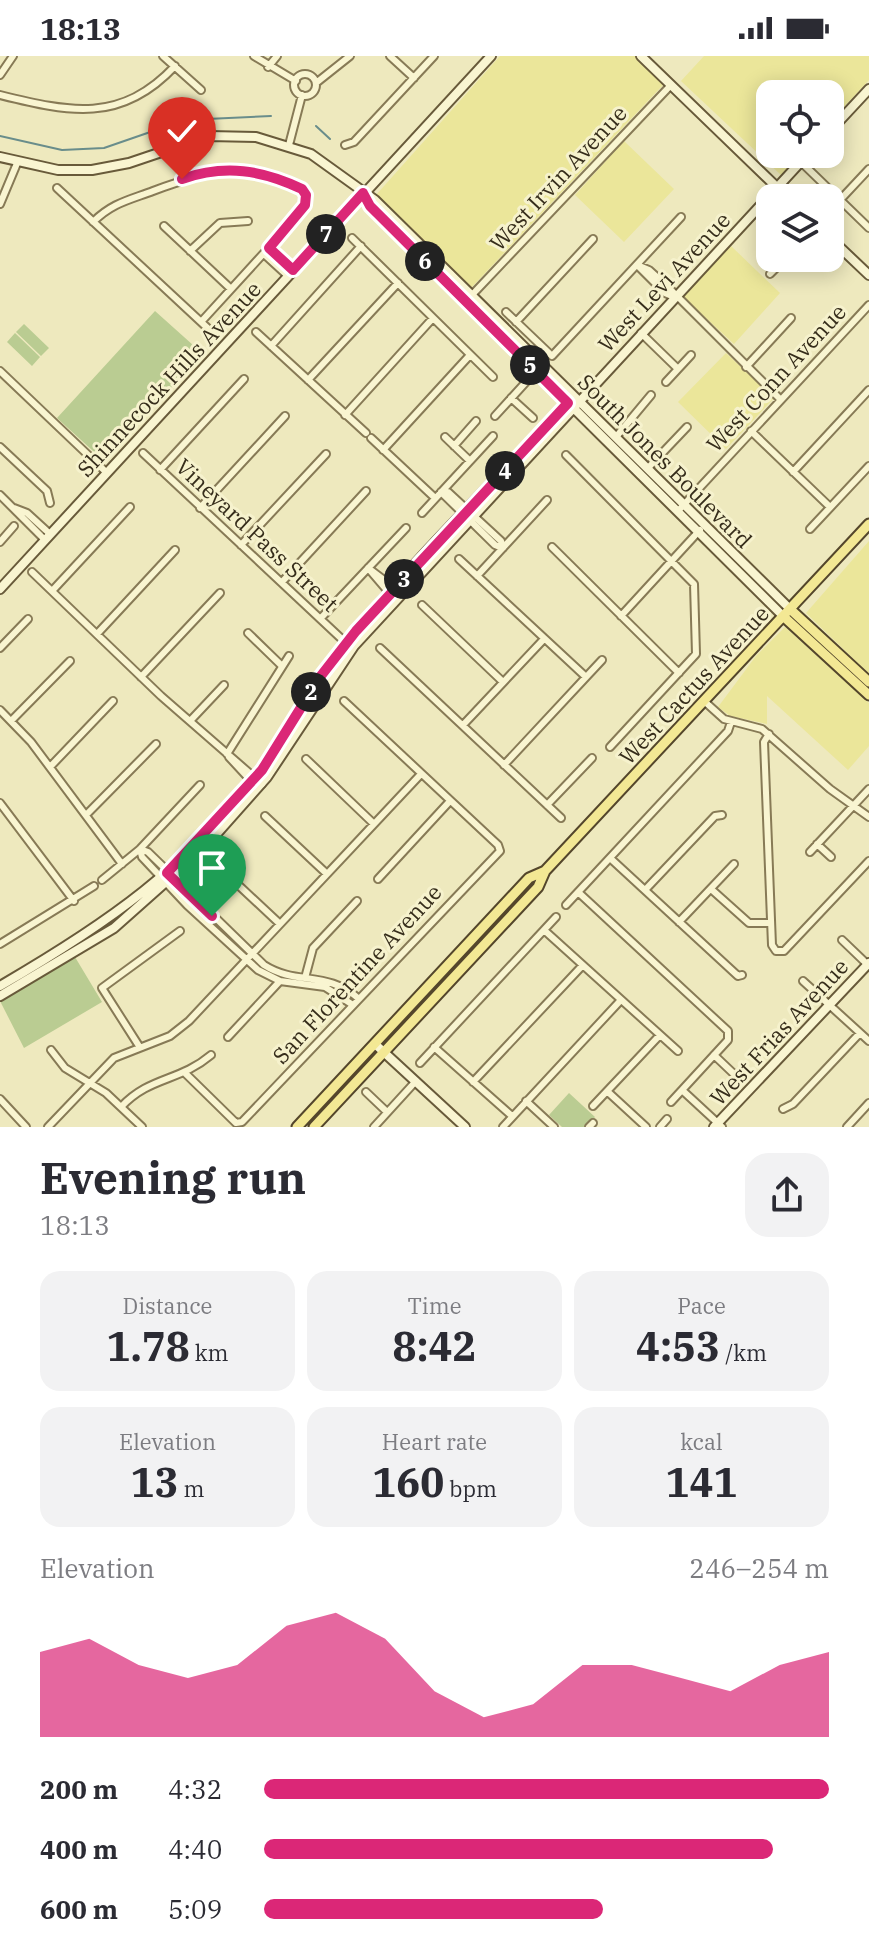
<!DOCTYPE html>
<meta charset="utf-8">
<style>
body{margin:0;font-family:"IBM Plex Serif",serif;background:#f2f2f3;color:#2b2b33;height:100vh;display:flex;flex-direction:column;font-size:30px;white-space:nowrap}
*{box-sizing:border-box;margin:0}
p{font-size:26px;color:#7c7c81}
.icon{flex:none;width:44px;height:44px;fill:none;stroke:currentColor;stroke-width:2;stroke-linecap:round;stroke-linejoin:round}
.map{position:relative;height:1071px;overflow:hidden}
.details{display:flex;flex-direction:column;background:#fff;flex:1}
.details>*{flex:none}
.controls{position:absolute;left:756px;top:24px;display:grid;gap:16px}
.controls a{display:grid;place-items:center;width:88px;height:88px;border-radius:16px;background:#fff;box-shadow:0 4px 20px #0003;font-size:40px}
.pin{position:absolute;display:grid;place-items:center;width:68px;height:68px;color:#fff;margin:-82px -34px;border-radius:50% 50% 50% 0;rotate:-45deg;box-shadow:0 0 8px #0007}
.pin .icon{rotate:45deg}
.km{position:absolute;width:40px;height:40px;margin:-20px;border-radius:50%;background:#222;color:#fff;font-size:22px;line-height:40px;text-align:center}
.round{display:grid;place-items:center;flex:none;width:84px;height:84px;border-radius:24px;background:#f2f2f3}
.headline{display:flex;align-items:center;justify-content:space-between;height:136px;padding:0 40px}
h1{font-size:44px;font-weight:700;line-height:60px}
.metrics{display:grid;grid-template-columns:repeat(3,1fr);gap:12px;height:136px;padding:8px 40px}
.metrics div{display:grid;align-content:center;border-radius:20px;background:#f2f2f3;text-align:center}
.metrics b{font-size:40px;font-weight:700}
.metrics small{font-size:22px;font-weight:400}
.metrics p{font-size:22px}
.chart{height:224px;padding:16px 40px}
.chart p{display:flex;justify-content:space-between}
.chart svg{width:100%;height:144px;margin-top:8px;fill:#db2777;opacity:.7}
ul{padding:0 40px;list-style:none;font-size:26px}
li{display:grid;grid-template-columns:128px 96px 1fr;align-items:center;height:60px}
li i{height:20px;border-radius:10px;background:#db2777}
.status{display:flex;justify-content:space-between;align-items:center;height:56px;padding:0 40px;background:#fff;direction:ltr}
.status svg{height:22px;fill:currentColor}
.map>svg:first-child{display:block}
</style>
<div class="status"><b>18:13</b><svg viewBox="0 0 49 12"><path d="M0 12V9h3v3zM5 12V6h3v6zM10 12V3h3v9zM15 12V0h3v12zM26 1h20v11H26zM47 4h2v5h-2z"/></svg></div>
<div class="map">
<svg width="869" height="1071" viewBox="0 0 869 1071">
<rect width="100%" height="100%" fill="#eee9be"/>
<path fill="#bacc92" d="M155,255L203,298L104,405L57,362Z
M24,268L49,292L41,300L16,276Z
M15,277L40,301L32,310L7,286Z
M75,901L102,946L24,992L0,945Z
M569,1037L595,1061L585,1071H562L549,1059Z"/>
<path fill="#ebe69a" d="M500,0H635L664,28L471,232L376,139Z
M704,0H869V24L830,66V38H770V98H800L781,119L681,25Z
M624,85L674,133L624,186L575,139Z
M731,190L780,237L734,288L682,240Z
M726,297L774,342L726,393L678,346Z
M869,485V618L806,557Z
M785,571L869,647V690L848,714L767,640V668L730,660L718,651L756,600Z"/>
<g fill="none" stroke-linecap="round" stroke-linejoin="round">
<path stroke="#698d8b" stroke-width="2" d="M316,70L330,83
M0,80L62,94L104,92L185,64L271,60"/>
<defs>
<path id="street" d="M163,0L201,34
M254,0L296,25
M390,0L414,22
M268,11L277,0
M294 29a11 11 0 1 1 22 0a11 11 0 1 1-22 0Z
M0,19L13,0
M316,27L350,0
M0,39C69,56 121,68 175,10
M289,89L302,39
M345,89L354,86L434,0
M801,106L869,172
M57,132L214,278
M840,144L869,113
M0,148L18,105
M93,166C112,147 129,144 153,135C203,116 256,101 305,136V149L295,163L201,266
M164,170L231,233
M352,182L493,321
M269,192L293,214
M190,195L220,167L248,165
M264,198L288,220
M637,209L649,214L670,233L780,343
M638,210L665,237L674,241
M770,218L786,202
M471,240L671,29
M506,256L552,300L681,161
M516,266L593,183
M256,276L366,377
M641,277L678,313
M271,290L361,190
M746,311L791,262
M0,315L107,417
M308,324L398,227
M666,326L691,299
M511,342L533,362
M345,359L433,262
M495,360L536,315
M751,375L830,451
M445,381L470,405
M616,381L651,339
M371,382L435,442
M454,390L476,365
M0,391L47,435L50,447
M383,394L470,299
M143,397L346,587
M566,399L694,528L696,598L610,691
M648,412L687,371
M160,414L244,323
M793,416L869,334
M441,436H448L501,485L503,492
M441,436L495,489L502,492
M0,439L45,484
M14,452L27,457L50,478
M200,452L285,360
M678,455L869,249
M422,457L493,380
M810,473L869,410
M0,486L14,470
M241,489L326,398
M552,491L679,617
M459,503L586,621
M368,512L392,540
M368,512L397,534
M32,516L161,640L262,728
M477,520L547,444
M282,526L366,435
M52,535L130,451
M422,549L503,626
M621,560L700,474
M321,562L406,472
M248,577L282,610
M97,578L175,494
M0,592L28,563
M380,592L561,762
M141,621L220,537
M704,645L724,663L762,673L830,733L869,761
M0,654L31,686L122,808
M11,665L70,605
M190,665L224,629
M463,669L544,583
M769,678L764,686L772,889L776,895H784L869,805
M227,698L289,600
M229,701L254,728
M306,703L374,768
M504,709L602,604
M50,711L113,645
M0,747L74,845
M547,749L592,702
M86,759L156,688
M265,760L327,818
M817,788L831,801
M140,793L142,801L187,849L258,914L280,925L325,931L353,949
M140,793L148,796L264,909C297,930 327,914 359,943
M810,796L869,733
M610,802L738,920L742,919
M218,810L280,868
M378,823L450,745
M102,824L140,793L200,729
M711,833L749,867H771
M645,834L715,760L722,759
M578,836L728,975V984L671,1046
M566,849L728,675L731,666
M679,866L734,808
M544,874L678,995
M842,884L868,909
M0,888L94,830
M305,922L313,892L357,845
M803,925L869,985
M228,981L280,925
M139,990L102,932L180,875
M434,991L512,1060
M51,994L65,1012L106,1037L142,1071
M714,999L735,1019
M420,1007L556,861
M185,1017L236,1067L242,1066L500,795L498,789L344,645
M473,1026L582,910
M682,1034L722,1071
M366,1036L387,1056
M608,1036L646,1071
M0,1043L26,1071
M526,1045L554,1071
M593,1050L659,980
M121,1051C150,1020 179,1026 211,999
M783,1053L793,1048L860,977
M48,1071L114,1002L170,980L189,965L421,718
M374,1071L416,1025
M503,1071L620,945
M589,1071L593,1067
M660,1071L667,1063
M847,1071L869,1047"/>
<path id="secondary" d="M641,0L788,142
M830,75L869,33
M0,101L58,114H92L129,107L209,80L256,81L311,98L375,144L790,553
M363,138L370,150L783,560
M830,182L869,219
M0,533L491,0
M0,930C107,868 188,812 263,712C294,671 315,625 347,586C414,504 492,428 564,351L578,344
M0,940L114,872L204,792L267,721L354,590L808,98
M375,988L465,1071
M714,1071L869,907"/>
<path id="primary" d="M790,553L869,626
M783,560L869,639
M297,1071L529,822L545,815
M314,1071L538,831L545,815L869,468"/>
</defs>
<use href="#street" stroke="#877a56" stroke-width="10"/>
<use href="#secondary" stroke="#685a3a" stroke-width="12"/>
<use href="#primary" stroke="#54462b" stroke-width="13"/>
<use href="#street" stroke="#f9f5d1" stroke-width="6"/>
<use href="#secondary" stroke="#f9f5d1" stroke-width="8"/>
<use href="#primary" stroke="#f3e894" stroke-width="9"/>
</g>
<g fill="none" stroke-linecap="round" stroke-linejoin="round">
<defs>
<path id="route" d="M182,123C225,108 262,114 302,133L306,139L305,149L269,192L293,214L363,137L370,150L568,347L356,575L320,621L262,714L167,817L212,860"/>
</defs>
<use href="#route" stroke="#fff" stroke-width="16"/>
<use href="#route" stroke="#db2777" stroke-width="10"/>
</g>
<g text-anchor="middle" stroke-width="6" stroke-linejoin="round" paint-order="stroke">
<g font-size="22" fill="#362d1b" stroke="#f6f2cd">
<text transform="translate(558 122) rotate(-47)" y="8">West Irvin Avenue</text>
<text transform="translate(664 226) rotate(-47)" y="8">West Levi Avenue</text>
<text transform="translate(776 322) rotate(-47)" y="8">West Conn Avenue</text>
<text transform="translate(169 323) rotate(-47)" y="8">Shinnecock Hills Avenue</text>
<text transform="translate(665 405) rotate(45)" y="8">South Jones Boulevard</text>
<text transform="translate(257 479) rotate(43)" y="8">Vineyard Pass Street</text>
<text transform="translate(694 629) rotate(-47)" y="8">West Cactus Avenue</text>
<text transform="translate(357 918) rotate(-47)" y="8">San Florentine Avenue</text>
<text transform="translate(779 976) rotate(-47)" y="8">West Frias Avenue</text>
</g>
</g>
</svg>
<div class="controls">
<a><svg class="icon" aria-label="locate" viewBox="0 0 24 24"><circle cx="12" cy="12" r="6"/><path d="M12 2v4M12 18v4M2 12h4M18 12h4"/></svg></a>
<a><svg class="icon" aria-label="layers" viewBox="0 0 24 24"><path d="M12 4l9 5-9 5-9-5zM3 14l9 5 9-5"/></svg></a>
</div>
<div class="pin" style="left:212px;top:860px;background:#1e9e55"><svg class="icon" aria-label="arrive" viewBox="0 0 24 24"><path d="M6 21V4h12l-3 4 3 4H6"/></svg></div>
<div class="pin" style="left:182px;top:123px;background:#d93025"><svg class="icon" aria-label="check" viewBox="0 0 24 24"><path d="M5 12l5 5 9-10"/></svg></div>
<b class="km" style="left:311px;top:636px">2</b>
<b class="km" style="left:404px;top:523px">3</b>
<b class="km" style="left:505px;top:415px">4</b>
<b class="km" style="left:530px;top:309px">5</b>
<b class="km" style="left:425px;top:205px">6</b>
<b class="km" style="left:326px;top:178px">7</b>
</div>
<section class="details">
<div class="headline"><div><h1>Evening run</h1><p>18:13</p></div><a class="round"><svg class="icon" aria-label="share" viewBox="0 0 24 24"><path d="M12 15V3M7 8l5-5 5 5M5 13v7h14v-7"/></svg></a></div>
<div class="metrics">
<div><p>Distance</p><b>1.78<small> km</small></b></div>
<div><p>Time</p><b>8:42</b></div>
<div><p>Pace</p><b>4:53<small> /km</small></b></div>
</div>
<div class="metrics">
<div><p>Elevation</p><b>13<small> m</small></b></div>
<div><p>Heart rate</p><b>160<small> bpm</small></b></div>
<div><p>kcal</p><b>141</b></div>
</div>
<div class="chart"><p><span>Elevation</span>246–254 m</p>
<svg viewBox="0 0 160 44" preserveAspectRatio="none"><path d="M0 44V18L10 14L20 22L30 26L40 22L50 10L60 6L70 14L80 30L90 38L100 34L110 22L120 22L130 26L140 30L150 22L160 18V44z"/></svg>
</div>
<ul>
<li><b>200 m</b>4:32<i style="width:100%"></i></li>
<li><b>400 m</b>4:40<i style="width:90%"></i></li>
<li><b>600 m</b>5:09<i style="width:60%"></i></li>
</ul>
</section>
